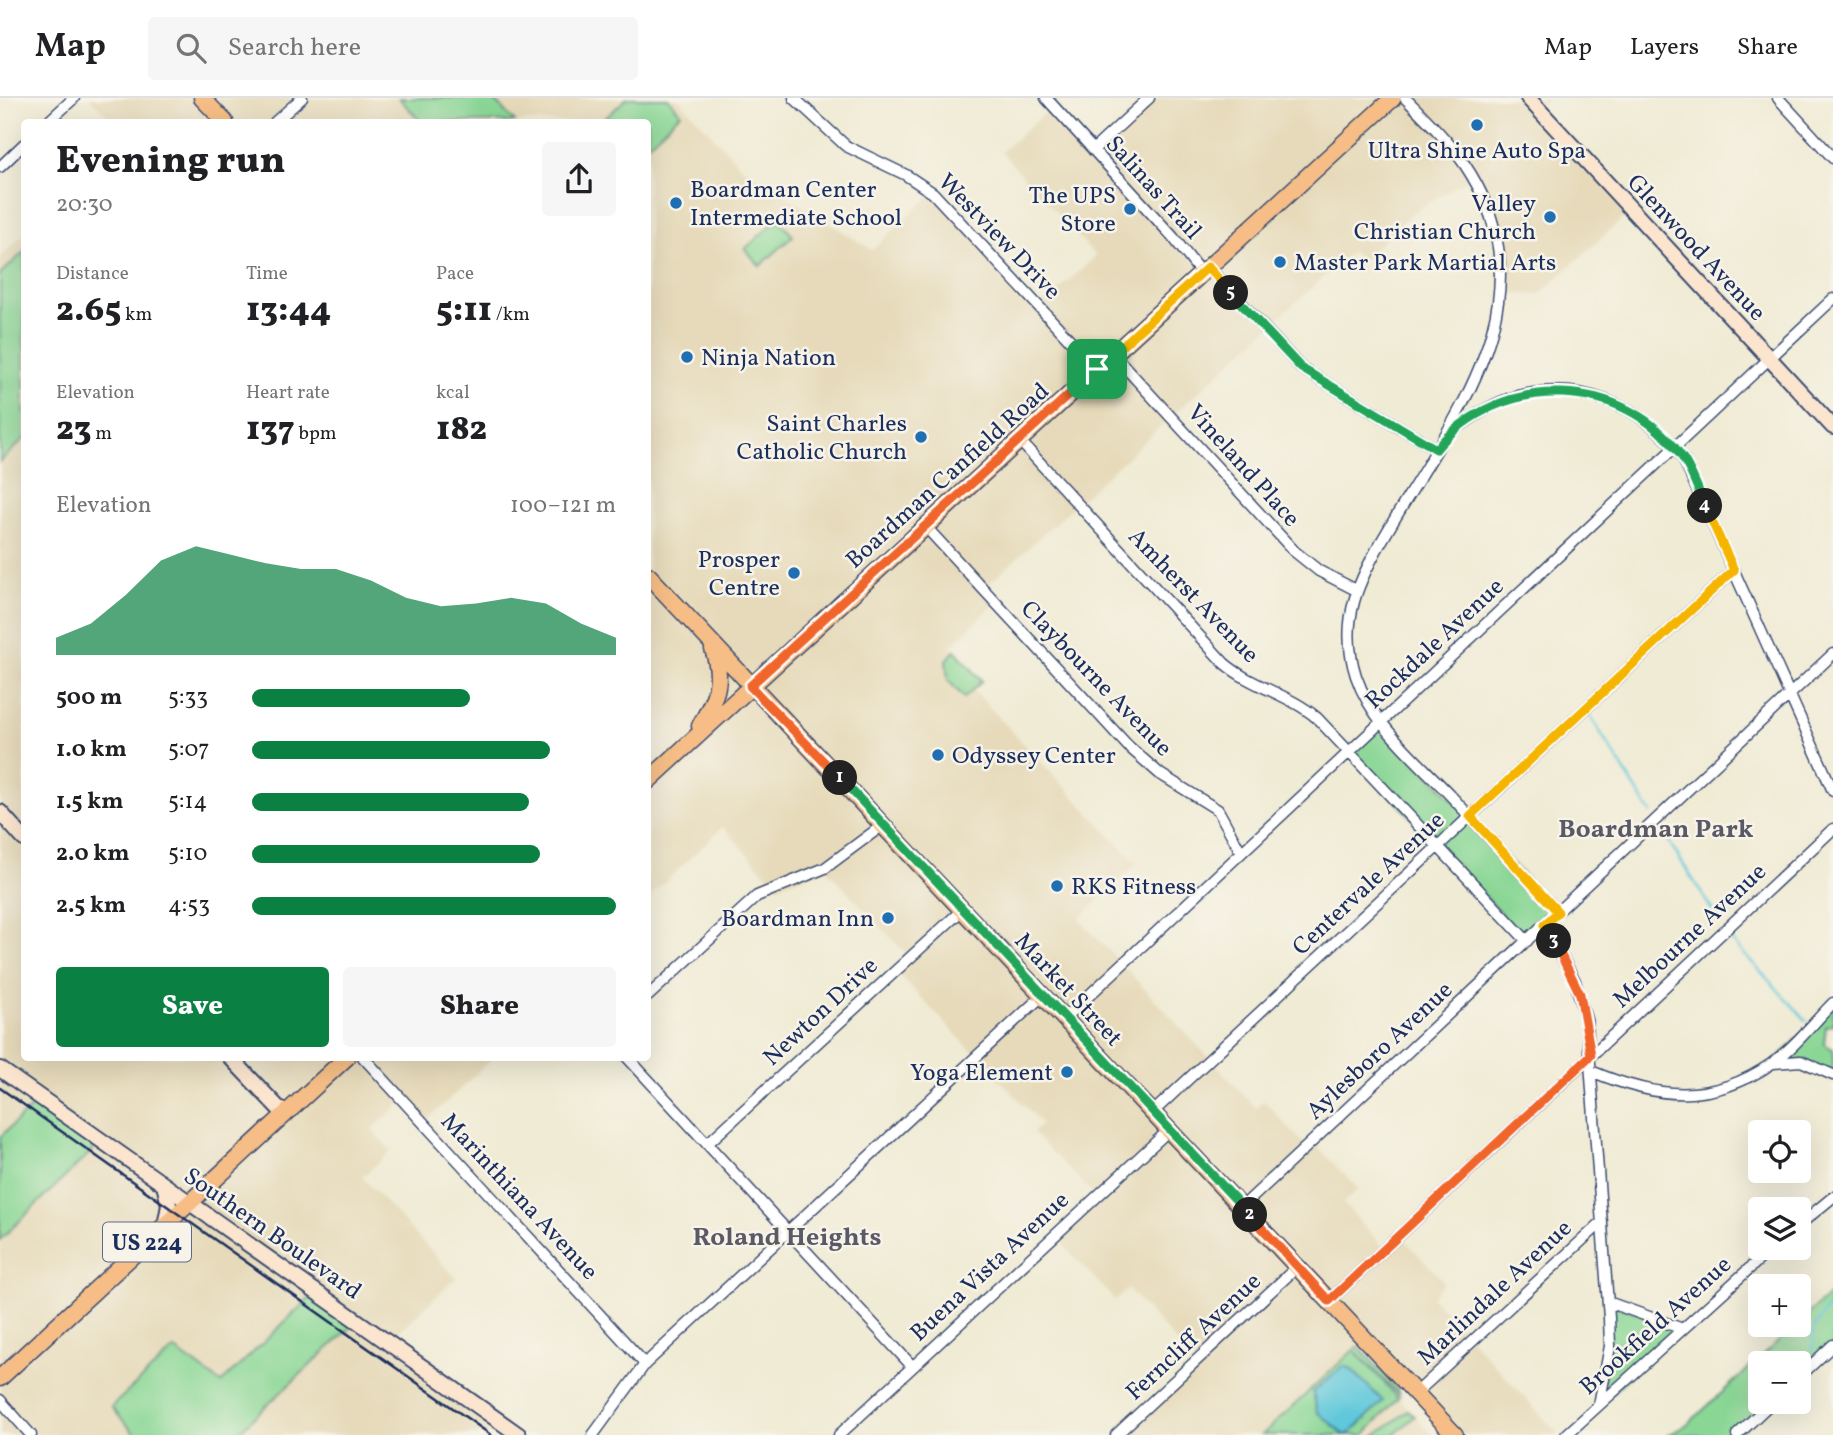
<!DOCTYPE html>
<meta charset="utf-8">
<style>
body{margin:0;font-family:Vollkorn,serif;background:#f6f6f6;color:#202124;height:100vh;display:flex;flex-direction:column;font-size:26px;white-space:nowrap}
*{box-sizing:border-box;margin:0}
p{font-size:23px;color:#757577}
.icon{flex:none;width:38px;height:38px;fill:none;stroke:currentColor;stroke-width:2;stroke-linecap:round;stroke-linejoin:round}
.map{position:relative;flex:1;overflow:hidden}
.drawer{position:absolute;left:21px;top:21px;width:630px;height:942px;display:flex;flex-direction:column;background:#fff;border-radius:7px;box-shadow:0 7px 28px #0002}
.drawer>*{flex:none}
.tools{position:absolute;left:1748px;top:1022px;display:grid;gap:14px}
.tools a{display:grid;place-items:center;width:63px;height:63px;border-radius:7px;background:#fff;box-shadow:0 7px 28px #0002;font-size:35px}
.pin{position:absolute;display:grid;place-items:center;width:60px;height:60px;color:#fff;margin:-30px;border-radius:14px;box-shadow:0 4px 10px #0006}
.km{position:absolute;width:35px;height:35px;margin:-18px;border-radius:50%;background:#222;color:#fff;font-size:19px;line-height:35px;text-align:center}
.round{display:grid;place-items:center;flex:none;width:74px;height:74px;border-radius:7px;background:#f6f6f6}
.overview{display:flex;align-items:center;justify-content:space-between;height:119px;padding:0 35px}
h1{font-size:38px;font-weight:800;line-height:52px}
.metrics{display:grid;grid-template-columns:repeat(3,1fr);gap:10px;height:119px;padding:7px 35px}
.metrics div{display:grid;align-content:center}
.metrics b{font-size:35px;font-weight:800}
.metrics small{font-size:19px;font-weight:400}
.metrics p{font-size:19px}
.chart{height:196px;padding:14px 35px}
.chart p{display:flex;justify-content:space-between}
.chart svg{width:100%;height:126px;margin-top:7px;fill:#0b8043;opacity:.7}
.primary-button{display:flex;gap:14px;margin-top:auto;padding:14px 35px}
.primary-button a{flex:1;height:80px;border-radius:7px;background:#0b8043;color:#fff;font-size:28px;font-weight:800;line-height:80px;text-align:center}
.primary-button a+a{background:#f6f6f6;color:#202124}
ul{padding:0 35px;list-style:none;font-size:23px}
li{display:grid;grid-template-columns:112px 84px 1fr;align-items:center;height:52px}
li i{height:18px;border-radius:9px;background:#0b8043}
header{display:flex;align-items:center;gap:42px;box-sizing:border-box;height:98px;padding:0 35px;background:#fff;border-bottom:2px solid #e0e0e0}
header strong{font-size:33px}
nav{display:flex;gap:38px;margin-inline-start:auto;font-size:24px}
.search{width:490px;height:63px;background:#f6f6f6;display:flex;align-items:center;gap:18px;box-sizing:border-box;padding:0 24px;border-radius:7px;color:#757577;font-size:26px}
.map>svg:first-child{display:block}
</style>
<header>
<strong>Map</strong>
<div class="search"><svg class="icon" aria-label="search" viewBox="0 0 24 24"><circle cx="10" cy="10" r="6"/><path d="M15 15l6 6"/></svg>Search here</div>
<nav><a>Map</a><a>Layers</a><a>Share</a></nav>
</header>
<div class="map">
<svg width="1833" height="1337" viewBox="0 0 1833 1337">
<rect width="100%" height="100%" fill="#f7f3e8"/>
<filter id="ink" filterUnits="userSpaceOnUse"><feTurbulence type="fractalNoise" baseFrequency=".0143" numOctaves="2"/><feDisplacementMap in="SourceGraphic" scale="14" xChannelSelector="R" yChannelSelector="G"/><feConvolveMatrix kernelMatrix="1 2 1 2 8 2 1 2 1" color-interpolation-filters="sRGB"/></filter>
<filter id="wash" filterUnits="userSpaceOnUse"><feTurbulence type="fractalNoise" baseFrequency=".00686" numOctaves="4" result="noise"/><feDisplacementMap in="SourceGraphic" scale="28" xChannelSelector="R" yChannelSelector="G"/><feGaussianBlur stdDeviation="1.57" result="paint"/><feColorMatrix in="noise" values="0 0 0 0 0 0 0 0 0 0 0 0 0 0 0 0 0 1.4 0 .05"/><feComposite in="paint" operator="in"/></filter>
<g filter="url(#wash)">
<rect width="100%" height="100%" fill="#f0ebd4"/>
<path fill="#e6daba" d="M90,0H678L742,70L872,152L933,95L1040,209L1096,158L1001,54L1053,8L1093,52L1149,0H1549L1538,10L1632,112L1539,197L1500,194L1495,139L1471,79L1412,115L1361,163L1352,153L983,491L996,505L951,548L982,583L973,592L1137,766L1079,821L1256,1010L1264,1003L1306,1048L1312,1043L1358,1091L1343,1105L1384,1150L1399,1136L1444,1184L1432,1199L1559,1337H1455L1365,1242L1354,1253L1433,1337H1125L1212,1256L1208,1252L1195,1264L1128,1191L1115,1202L1054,1137L1095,1098L1033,1035L1042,1026L895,873L909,859L826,771L777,788L723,729L648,800V24H113Z
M24,136V959H494L424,1025L403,1003L372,1032L391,1053L362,1079L456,1180L388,1244L519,1337H0V1142L102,1043L41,1000L0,1039V159Z"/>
<path fill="#8ad795" stroke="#52837a" stroke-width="2" d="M399,0H492L515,24H421Z
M627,0H668L681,15L648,46V24H601Z
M778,121L793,138L760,168L745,151Z
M24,154V341L0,364V176Z
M955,552L982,583L964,600L948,582L946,563Z
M1380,624L1558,814L1527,843L1349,653Z
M1833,905V926L1826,928L1824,946L1833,951V977L1801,963L1773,965Z
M41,1000L102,1043L0,1142V1039Z
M1833,1193V1247L1799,1279V1265H1760V1304H1772L1737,1337H1669L1689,1325Z
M316,1194L358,1223L235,1337H136L111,1309L174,1251L221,1285Z
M1608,1204L1680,1230L1599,1307L1606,1272Z
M1358,1248L1397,1290L1399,1297L1355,1253L1398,1300L1364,1337H1262Z
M1408,1313L1415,1318L1394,1337H1375Z"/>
<path fill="#5fc8da" stroke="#3d7c9c" stroke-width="2" d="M1343,1268L1350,1270L1383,1303L1352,1334L1345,1337L1317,1314L1313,1294Z"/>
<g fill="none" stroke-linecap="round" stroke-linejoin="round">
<path stroke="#5fc8da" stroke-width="2.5" d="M1590,618L1651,715
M1661,731L1719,823
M1731,842L1806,922
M1813,1252L1814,1230L1833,1201"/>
</g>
</g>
<g filter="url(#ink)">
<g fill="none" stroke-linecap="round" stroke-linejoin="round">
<defs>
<path id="street" d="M794,0L846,48L906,77L933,95L1097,271
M1046,0L1173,139L1201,175
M1405,0C1426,21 1448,42 1465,67C1554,200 1453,320 1387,434C1359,481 1338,522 1356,578C1372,626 1416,661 1450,697C1486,736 1522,775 1558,814
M1778,0L1833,60
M48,24L74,0
M275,24L302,0
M1093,52L1149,0
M0,69L24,46
M1208,169L1301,270L1436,351
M1113,256L1294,453L1319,473L1356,492
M1448,336C1467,323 1486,309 1508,301C1575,279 1644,306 1684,362L1833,693
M1019,342L1224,565C1252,589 1289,596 1317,620L1527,843
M925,428L1128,648L1160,676L1218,712L1241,754
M1544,827L1575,883L1587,925L1609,1220L1610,1248L1599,1307
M648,898L757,798L825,770L883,727
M1065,920L1833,201
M363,959L645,1266
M627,959L912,1268
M1773,965L1801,963L1833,977
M1591,973C1655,1000 1710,1008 1771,966C1794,950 1813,925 1833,905
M1153,1014L1734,472
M707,1046L962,812
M1242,1109L1833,556
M1799,1127L1833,1099
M1329,1203L1833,731
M1608,1204L1680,1230
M1799,1279L1833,1247
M1416,1295L1602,1124
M0,1302L31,1337
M593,1337L645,1266L1043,897
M839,1337L1169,1032
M1116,1337L1297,1169
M1566,1337L1772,1150
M1737,1337L1772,1304"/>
<path id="secondary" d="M1528,0L1833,329
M0,714L24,741
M230,959L285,1017
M0,971L519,1337
M164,1087L169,1107L165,1128"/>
<path id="primary" d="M202,0L225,24
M648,477L1455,1337
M700,628C716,600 724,582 713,551
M648,683L1393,0
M0,1280L347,959"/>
</defs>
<use href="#street" stroke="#3b4b70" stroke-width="13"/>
<use href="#secondary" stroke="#3b4b70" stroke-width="18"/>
<use href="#primary" stroke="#3b4b70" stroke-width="19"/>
<use href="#street" stroke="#fff" stroke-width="10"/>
<use href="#secondary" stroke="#fbe5cf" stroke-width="14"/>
<use href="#primary" stroke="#f6be86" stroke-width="16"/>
<path stroke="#1b2f5e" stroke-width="2.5" d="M0,990L491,1337"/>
</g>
</g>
<g fill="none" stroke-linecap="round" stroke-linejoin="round" filter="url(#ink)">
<defs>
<path id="split-1" d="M840,680L750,588L1097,271"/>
<path id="split-2" d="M840,680L1250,1117"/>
<path id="split-3" d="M1250,1117L1329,1203L1591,957L1580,896L1554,843"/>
<path id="split-4" d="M1554,843L1544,827L1558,814L1470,718L1734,472L1705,408"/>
<path id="split-5" d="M1231,195L1301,270L1436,351C1500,274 1624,276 1682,359C1692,373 1698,392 1705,408"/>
<path id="split-6" d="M1097,271L1208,169L1231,195"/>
</defs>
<use href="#split-1" stroke="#fff" stroke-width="14"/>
<use href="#split-2" stroke="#fff" stroke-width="14"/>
<use href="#split-3" stroke="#fff" stroke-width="14"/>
<use href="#split-4" stroke="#fff" stroke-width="14"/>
<use href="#split-5" stroke="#fff" stroke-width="14"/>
<use href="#split-6" stroke="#fff" stroke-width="14"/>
<use href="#split-1" stroke="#f0652b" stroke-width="9"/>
<use href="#split-2" stroke="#22a559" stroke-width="9"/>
<use href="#split-3" stroke="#f0652b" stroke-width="9"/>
<use href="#split-4" stroke="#f5b400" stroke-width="9"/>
<use href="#split-5" stroke="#22a559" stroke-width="9"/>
<use href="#split-6" stroke="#f5b400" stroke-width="9"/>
</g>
<g fill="#1f6fb2" stroke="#f7f3e8" stroke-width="2.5">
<circle cx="1477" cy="27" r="7"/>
<circle cx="676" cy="105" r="7"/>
<circle cx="1130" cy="111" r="7"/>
<circle cx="1550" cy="119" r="7"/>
<circle cx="1280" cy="164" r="7"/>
<circle cx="687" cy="259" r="7"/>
<circle cx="921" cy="339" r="7"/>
<circle cx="794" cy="475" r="7"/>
<circle cx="938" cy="657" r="7"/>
<circle cx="1057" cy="788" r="7"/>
<circle cx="888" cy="820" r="7"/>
<circle cx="1067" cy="974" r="7"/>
</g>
<g text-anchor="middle" stroke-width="5" stroke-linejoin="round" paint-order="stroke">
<rect fill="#f7f3e8" stroke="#5d6a87" stroke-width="2" x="103" y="1124.5" width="88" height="39" rx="5"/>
<g font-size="23" font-weight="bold" fill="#1b2f5e">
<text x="147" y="1152">US 224</text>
</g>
<g font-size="24" fill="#1b2f5e" stroke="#f7f3e8" text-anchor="end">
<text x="1477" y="60" text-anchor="middle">Ultra Shine Auto Spa</text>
<text x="690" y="99" text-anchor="start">Boardman Center<tspan x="690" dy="28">Intermediate School</tspan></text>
<text x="1116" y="105">The UPS<tspan x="1116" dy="28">Store</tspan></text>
<text x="1536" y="113">Valley<tspan x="1536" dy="28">Christian Church</tspan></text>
<text x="1294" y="172" text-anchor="start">Master Park Martial Arts</text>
<text x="701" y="267" text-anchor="start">Ninja Nation</text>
<text x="907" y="333">Saint Charles<tspan x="907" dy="28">Catholic Church</tspan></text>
<text x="780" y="469">Prosper<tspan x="780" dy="28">Centre</tspan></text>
<text x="952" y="665" text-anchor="start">Odyssey Center</text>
<text x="1071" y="796" text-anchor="start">RKS Fitness</text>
<text x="874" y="828">Boardman Inn</text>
<text x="1053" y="982">Yoga Element</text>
</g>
<g font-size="24" fill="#1b2f5e" stroke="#f7f3e8">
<text transform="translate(1154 89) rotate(48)" y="8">Salinas Trail</text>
<text transform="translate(1000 138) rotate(46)" y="8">Westview Drive</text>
<text transform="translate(1697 149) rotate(47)" y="8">Glenwood Avenue</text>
<text transform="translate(1244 367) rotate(48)" y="8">Vineland Place</text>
<text transform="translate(947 377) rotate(-42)" y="8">Boardman Canfield Road</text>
<text transform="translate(1194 497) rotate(46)" y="8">Amherst Avenue</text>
<text transform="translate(1434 545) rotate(-43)" y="8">Rockdale Avenue</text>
<text transform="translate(1097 580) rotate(46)" y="8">Claybourne Avenue</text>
<text transform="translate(1368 785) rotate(-43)" y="8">Centervale Avenue</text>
<text transform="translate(1689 837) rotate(-43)" y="8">Melbourne Avenue</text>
<text transform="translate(1069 891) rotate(47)" y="8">Market Street</text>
<text transform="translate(820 913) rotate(-43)" y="8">Newton Drive</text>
<text transform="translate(1379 952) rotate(-43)" y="8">Aylesboro Avenue</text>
<text transform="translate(520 1098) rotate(47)" y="8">Marinthiana Avenue</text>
<text transform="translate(273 1135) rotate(35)" y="8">Southern Boulevard</text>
<text transform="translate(989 1168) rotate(-43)" y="8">Buena Vista Avenue</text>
<text transform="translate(1494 1194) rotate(-43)" y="8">Marlindale Avenue</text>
<text transform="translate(1655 1227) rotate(-42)" y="8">Brookfield Avenue</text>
<text transform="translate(1193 1238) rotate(-43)" y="8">Ferncliff Avenue</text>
</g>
<g font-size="26" font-weight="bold" fill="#5a5a67" stroke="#f7f3e8">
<text x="1656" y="739">Boardman Park</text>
<text x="787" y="1147">Roland Heights</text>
</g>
</g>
</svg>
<div class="tools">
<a><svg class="icon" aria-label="locate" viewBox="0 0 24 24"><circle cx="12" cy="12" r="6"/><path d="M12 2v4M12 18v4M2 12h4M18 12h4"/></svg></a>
<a><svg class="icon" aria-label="layers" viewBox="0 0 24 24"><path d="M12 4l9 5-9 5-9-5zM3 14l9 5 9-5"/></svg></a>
<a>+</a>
<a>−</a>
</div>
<div class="pin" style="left:1097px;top:271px;background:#1e9e55"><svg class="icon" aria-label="arrive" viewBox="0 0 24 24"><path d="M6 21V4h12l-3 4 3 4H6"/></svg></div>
<b class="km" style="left:840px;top:680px">1</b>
<b class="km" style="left:1250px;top:1117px">2</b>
<b class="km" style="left:1554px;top:843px">3</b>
<b class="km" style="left:1705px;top:408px">4</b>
<b class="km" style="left:1231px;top:195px">5</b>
<section class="drawer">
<div class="overview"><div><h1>Evening run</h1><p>20:30</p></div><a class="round"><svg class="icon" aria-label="share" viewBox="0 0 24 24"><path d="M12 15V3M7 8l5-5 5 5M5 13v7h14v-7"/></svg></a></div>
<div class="metrics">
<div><p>Distance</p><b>2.65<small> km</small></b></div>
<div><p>Time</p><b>13:44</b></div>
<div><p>Pace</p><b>5:11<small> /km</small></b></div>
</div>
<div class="metrics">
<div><p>Elevation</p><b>23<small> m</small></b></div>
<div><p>Heart rate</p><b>137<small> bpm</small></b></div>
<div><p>kcal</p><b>182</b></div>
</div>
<div class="chart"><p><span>Elevation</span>100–121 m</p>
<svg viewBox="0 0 160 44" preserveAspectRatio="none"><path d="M0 44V38L10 33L20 23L30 11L40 6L50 9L60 12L70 14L80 14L90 18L100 24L110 27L120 26L130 24L140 26L150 33L160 38V44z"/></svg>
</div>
<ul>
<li><b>500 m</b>5:33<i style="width:60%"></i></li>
<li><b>1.0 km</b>5:07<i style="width:82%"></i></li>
<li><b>1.5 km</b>5:14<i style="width:76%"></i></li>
<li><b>2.0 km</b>5:10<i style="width:79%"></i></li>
<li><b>2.5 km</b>4:53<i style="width:100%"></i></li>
</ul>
<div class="primary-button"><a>Save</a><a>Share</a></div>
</section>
</div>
